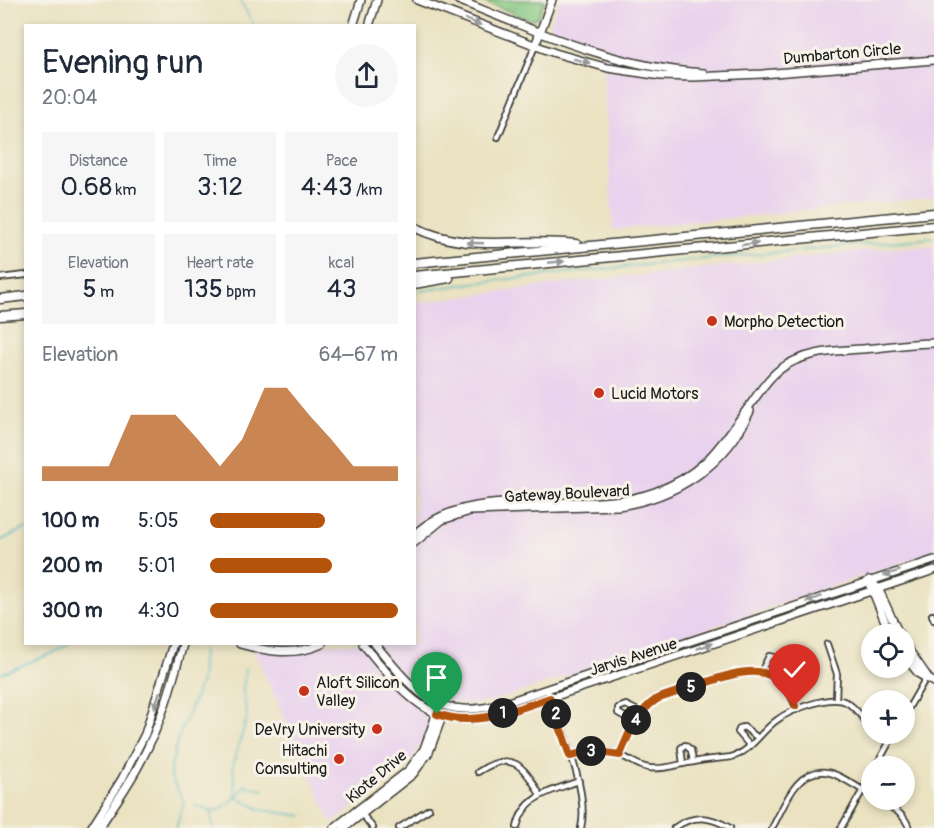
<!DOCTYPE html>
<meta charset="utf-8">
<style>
body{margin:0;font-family:Pangolin,sans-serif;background:#f6f6f7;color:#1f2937;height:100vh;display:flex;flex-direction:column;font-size:22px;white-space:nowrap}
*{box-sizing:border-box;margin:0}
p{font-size:20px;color:#747a83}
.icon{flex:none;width:33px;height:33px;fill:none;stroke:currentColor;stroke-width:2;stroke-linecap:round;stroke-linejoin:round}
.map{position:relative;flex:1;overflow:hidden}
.sheet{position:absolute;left:24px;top:24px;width:392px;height:621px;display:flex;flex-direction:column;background:#fff;border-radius:0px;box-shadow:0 3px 9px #0003}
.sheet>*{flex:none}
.controls{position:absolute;left:861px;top:624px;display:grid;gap:12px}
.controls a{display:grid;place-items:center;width:54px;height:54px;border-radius:50%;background:#fff;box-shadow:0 3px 9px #0003;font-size:30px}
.pin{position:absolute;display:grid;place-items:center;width:51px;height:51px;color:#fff;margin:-62px -26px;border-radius:50% 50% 50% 0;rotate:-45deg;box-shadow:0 0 6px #0007}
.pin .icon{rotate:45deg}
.km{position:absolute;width:30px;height:30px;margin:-15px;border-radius:50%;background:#222;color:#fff;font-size:16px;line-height:30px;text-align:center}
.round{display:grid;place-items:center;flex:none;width:63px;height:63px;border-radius:32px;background:#f6f6f7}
.overview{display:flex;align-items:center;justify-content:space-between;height:102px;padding:0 18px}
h1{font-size:33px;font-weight:600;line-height:45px}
.figures{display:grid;grid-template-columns:repeat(3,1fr);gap:9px;height:102px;padding:6px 18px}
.figures div{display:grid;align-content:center;border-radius:0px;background:#f6f6f7;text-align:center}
.figures b{font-size:26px;font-weight:600}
.figures small{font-size:16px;font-weight:400}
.figures p{font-size:16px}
.chart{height:168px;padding:12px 18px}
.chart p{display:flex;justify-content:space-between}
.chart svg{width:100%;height:108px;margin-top:6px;fill:#b45309;opacity:.7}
ul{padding:0 18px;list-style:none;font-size:20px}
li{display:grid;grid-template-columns:96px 72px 1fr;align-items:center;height:45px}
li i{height:15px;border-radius:8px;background:#b45309}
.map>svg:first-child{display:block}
</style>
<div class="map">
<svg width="934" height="828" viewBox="0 0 934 828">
<defs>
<pattern id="grass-tufts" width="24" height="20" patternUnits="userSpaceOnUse" patternTransform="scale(1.5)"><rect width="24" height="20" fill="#85c982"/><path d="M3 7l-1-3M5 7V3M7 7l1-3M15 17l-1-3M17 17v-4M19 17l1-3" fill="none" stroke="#72ac70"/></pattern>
</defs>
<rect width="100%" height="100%" fill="#f7f3e8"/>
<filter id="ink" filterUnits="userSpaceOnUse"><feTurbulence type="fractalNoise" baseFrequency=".0167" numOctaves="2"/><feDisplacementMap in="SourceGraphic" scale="12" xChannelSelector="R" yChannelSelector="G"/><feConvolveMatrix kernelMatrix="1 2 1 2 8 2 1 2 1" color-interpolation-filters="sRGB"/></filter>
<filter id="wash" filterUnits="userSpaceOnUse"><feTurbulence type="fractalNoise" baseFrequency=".008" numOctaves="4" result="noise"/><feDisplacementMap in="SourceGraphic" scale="24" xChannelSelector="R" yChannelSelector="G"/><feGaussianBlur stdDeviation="1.35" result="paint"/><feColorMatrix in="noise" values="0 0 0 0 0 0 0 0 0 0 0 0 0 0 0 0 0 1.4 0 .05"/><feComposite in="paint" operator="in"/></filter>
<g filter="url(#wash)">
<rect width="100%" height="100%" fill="#eae2c1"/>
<path fill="#e9d2ed" d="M560,0H934V197L613,230L602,47L553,28L550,22Z
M934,246V552L490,702L468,704L438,699L426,734L414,757L398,773L332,823L251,644H414V303L577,282L892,248Z"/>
<path fill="url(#grass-tufts)" stroke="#50724f" stroke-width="1.5" d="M479,0H545L538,17L531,20Z"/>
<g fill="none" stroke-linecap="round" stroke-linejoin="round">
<path stroke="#4bbac0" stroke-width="1.5" d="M240,0L254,26
M414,292L472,283L682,261L934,238
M0,541L26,528
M245,669L243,690L247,717L233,764L236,797L262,810L303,816
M0,674L53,653L68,644
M194,805C202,805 205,810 212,811C222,813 241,792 246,785L248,788L249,787L264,790
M211,811L213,828
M176,828L184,801L173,782L170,773L177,741L201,682L203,649"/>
</g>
</g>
<g filter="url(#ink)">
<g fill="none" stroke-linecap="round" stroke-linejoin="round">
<defs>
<path id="street" d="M498,137L535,46
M0,278L26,275
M932,615L934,620
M827,644L837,674L836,699
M761,672L769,656L774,657L777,661L770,676
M547,689C560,726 590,791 581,828
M904,716L927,676
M634,722L618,713V708L626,705L640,712
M878,734L890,740
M750,746L738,732L740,728L744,727L758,738
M619,755C629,733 636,713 657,699C674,693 692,687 710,681C749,668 779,663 796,710
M570,756C586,752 604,748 620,755C630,759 637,766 649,768C665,770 678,764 694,762C706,759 719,759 731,757C750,753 761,731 777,720C790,710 830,694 846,702C856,707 863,720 872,728
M683,764L681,748L685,745L691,750L693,762
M876,766L894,734
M478,772C510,750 524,764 540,795
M878,800C891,808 904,812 909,828
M362,814L373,828
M517,827C524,795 552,791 579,781
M399,828L429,809
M674,828C694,814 710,816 730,828
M772,828C784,807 796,768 826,772C838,773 860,789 872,796
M841,828L872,774"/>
<path id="secondary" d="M417,0L555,53L608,68L661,76L693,77L762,74L934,60
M458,0C538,32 617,68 704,73
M353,26L361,0
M369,26L377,0
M535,46L552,0
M414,535C472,478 583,519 655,492C707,473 722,443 753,401C761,390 768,378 779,370C806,349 843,351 875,348C895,346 914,343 934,343
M414,543L442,520L470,511L618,506C676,498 726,465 750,411
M869,580L878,588L899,634
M871,587L890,634
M904,643L927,676
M240,644C268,652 295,656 322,644
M363,644C407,697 432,735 508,712L934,570
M375,644C415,692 437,723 505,703L934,560
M904,656L919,674L934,682
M91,828L122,779L145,734L173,644
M99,828C113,806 129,785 141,761C161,724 172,684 183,644
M334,828L409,770L424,749L438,710
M344,828L413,774L429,752L443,714"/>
<path id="highway" d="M414,227C468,254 518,237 576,244
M414,263L934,213
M414,276L934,226
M414,284L449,278
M0,299L26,296
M0,316L26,314"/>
</defs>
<use href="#street" stroke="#3b3a35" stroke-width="8"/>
<use href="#secondary" stroke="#3b3a35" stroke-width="10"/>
<use href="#highway" stroke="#3b3a35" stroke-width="11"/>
<use href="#street" stroke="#fff" stroke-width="4.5"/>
<use href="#secondary" stroke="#fff" stroke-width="7"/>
<use href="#highway" stroke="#fff" stroke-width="8"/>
</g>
<defs><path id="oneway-solid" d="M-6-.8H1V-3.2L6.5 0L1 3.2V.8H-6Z" transform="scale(1.5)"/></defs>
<g fill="#999">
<use href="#oneway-solid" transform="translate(473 22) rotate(21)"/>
<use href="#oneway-solid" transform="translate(582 61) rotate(15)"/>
<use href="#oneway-solid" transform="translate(475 243) rotate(-178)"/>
<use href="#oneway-solid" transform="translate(750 244) rotate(-6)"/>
<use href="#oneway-solid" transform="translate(556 262) rotate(-5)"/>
<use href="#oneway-solid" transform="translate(892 573) rotate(163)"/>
<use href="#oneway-solid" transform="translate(814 599) rotate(161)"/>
<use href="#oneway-solid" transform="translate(705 646) rotate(-18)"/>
<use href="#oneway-solid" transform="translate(157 700) rotate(108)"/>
</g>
</g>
<g fill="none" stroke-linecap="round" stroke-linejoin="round" filter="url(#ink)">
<defs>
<path id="route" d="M437,714C475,728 514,710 550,698L570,756L592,751L620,755C629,733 636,713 657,699C673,693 689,688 705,683C742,670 778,659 795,706"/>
</defs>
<use href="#route" stroke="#fff" stroke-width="12"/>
<use href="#route" stroke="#b45309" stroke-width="8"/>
</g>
<g fill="#c8321e" stroke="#f7f3e8" stroke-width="2">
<circle cx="712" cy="321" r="6"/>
<circle cx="599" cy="393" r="6"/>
<circle cx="304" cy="691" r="6"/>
<circle cx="377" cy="729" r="6"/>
<circle cx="339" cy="759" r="6"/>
</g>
<g text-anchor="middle" stroke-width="6" stroke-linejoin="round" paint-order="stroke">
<g font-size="16" fill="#1c1c1c" stroke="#f7f3e8">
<text transform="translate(842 53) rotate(-5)" y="6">Dumbarton Circle</text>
<text transform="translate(567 493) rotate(-3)" y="6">Gateway Boulevard</text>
<text transform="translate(633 656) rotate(-18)" y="6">Jarvis Avenue</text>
<text transform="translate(376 776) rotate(-40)" y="6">Kiote Drive</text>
</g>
<g font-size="16" fill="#1c1c1c" stroke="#f7f3e8" text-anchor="start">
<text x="724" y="327">Morpho Detection</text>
<text x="611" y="399">Lucid Motors</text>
<text x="316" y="688">Aloft Silicon<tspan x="316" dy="18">Valley</tspan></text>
<text x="365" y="735" text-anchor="end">DeVry University</text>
<text x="327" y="756" text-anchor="end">Hitachi<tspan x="327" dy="18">Consulting</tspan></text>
</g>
</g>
</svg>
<div class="controls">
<a><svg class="icon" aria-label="locate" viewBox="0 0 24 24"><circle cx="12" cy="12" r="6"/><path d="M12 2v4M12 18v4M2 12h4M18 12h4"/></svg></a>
<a>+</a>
<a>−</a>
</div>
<div class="pin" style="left:437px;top:714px;background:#1e9e55"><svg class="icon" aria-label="arrive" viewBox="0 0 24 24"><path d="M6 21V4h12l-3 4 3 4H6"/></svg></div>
<div class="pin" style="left:795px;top:706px;background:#d93025"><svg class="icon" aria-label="check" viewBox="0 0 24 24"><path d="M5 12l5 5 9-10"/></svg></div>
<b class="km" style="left:503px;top:713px">1</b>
<b class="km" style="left:556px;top:714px">2</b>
<b class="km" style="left:591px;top:751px">3</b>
<b class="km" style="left:636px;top:720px">4</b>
<b class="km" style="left:691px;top:687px">5</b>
<section class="sheet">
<div class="overview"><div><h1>Evening run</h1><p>20:04</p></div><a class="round"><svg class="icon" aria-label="share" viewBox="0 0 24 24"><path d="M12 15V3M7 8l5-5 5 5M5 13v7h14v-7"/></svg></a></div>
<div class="figures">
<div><p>Distance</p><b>0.68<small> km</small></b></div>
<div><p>Time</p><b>3:12</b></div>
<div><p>Pace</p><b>4:43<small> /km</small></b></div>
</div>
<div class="figures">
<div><p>Elevation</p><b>5<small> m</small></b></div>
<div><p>Heart rate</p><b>135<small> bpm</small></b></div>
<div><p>kcal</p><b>43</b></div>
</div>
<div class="chart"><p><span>Elevation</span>64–67 m</p>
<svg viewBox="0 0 160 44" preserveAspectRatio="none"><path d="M0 44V38L10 38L20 38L30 38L40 17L50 17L60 17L70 27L80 38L90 27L100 6L110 6L120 17L130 27L140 38L150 38L160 38V44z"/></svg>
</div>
<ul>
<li><b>100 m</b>5:05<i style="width:61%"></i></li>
<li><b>200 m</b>5:01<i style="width:65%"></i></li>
<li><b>300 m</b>4:30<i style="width:100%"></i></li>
</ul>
</section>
</div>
